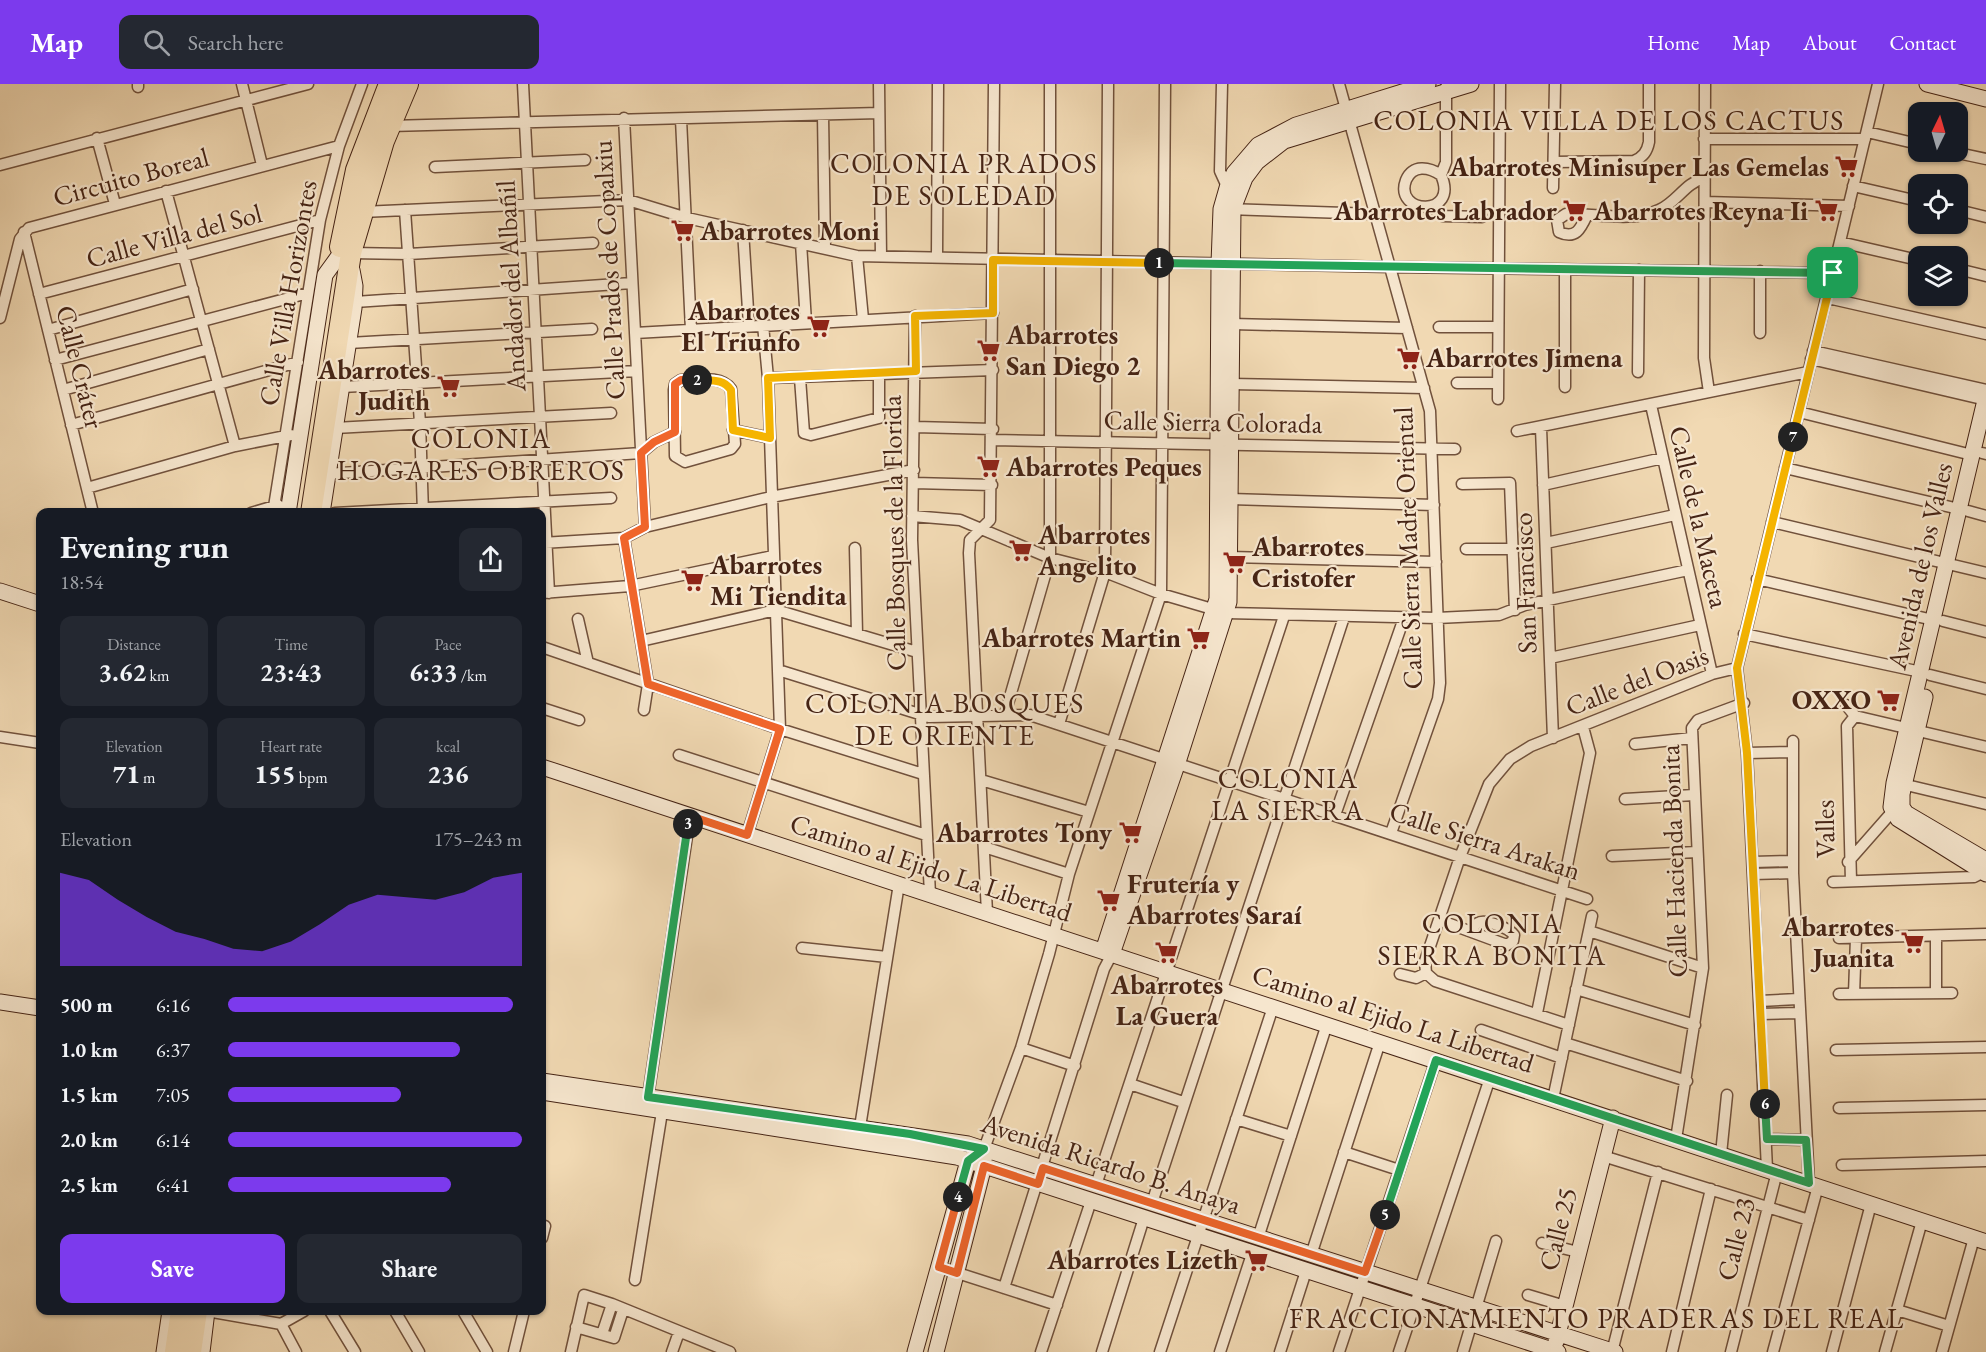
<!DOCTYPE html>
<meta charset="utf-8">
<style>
body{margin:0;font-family:"EB Garamond",serif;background:#242831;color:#f1f3f6;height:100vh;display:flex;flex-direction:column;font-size:22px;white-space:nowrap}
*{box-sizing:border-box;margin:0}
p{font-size:20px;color:#9ea1a6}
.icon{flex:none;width:33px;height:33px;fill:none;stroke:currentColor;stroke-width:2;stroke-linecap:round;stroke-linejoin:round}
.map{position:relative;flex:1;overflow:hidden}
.sheet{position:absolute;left:36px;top:424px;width:510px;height:807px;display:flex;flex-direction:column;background:#171b24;border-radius:12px;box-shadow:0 2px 4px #0004}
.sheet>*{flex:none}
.needle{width:39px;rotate:5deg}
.buttons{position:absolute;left:1908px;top:18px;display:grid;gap:12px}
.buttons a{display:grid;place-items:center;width:60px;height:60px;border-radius:12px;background:#171b24;box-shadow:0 2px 4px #0004;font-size:30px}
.pin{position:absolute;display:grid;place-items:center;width:51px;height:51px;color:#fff;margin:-26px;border-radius:12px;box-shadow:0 3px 9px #0006}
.km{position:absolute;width:30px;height:30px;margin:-15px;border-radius:50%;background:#222;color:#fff;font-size:16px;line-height:30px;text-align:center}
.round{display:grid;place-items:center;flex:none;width:63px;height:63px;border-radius:12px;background:#242831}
.overview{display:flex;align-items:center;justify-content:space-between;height:102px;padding:0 24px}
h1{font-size:33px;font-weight:700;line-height:45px}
.metrics{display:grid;grid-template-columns:repeat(3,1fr);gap:9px;height:102px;padding:6px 24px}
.metrics div{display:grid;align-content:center;border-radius:12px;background:#242831;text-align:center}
.metrics b{font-size:26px;font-weight:700}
.metrics small{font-size:16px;font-weight:400}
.metrics p{font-size:16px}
.chart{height:168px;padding:12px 24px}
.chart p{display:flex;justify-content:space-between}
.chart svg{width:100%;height:108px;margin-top:6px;fill:#7c3aed;opacity:.7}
.button{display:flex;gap:12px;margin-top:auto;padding:12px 24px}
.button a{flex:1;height:69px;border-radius:12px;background:#7c3aed;color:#fff;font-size:24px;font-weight:700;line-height:69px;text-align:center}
.button a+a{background:#242831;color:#f1f3f6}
ul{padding:0 24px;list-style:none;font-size:20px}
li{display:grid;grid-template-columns:96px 72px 1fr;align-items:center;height:45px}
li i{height:15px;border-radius:8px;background:#7c3aed}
header{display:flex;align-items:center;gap:36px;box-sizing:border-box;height:84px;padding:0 30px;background:#7c3aed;color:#fff}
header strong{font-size:28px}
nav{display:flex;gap:33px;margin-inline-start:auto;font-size:21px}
.search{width:420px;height:54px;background:#242831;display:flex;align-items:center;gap:15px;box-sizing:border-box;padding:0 21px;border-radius:12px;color:#9ea1a6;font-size:22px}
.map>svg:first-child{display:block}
</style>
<header>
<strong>Map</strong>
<div class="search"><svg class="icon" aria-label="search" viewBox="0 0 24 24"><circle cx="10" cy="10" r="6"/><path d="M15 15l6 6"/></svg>Search here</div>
<nav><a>Home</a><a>Map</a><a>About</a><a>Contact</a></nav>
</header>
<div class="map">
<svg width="1986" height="1268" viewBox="0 0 1986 1268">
<rect width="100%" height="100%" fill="#f1d9b3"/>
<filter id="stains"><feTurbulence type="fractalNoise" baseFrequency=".00333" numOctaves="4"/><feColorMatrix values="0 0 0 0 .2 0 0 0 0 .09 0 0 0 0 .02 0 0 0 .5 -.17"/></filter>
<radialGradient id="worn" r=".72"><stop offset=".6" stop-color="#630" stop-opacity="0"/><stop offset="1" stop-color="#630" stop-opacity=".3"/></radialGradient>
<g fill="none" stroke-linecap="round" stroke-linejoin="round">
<defs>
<path id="street" d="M242,0L262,81
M523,0L549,509
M879,0L881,172
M1222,0L1220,87L1230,109
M1339,0L1430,327L1440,599L1438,615L1391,749
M1705,0L1704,274L1709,308
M138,3V0
M823,31L825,164
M624,34L645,443
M681,35L691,246
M390,42L879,29
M1867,48L1918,60
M97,54L115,120
M1704,55H1865
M1953,68L1986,75
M1554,78L1634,77C1643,73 1647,68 1649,58V0
M0,81L308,0
M435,83L585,76
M1441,91C1429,83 1413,80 1406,96C1393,131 1460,134 1441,91L1446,78V3
M1853,102L1918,117
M1553,104L1555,0
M166,107L235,362
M1705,118L1849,122
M1431,123L1442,132L1482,133
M1227,125L1375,130
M405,126L420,339L423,429
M1958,126L1986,133
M362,128L628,116L687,134L857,172L1390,183L1833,189
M1587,131C1581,144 1576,156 1559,148L1557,136L1566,130C1595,129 1631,139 1659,126C1677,118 1685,99 1704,94
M743,146L749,242
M24,148L93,429
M1840,158L1918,176
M801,159L806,238
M351,169L409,170L593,159
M857,172L863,235
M937,174L938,0
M1958,185L1986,192
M1565,186V303
M1760,187V249
M39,210L320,136
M1828,214L1986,250
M355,218L632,199
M915,232L912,456L930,810
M0,234L20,155L29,144L339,62
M1232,240L1407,244
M1439,243H1498
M48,246L193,205
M635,249L993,229
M349,259L592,245
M1813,267L1986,306
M1811,275L1986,316
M55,276L308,209
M1638,288L1639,186
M768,294L993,286
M800,294L804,349L811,351L879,334V290
M681,296C697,296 721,291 731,305L735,360L731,365L685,378L675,372L674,306L675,300Z
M1457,299H1498
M1231,300L1424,304
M342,303L637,287
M63,306L209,265
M1498,315L1500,0
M1651,321L1712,590
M1799,328L1972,371
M71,341L298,278
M915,343L993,345
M335,344L611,329
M1541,344L1553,654
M733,346L770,354
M1517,347L1808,288
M993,356L1455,365
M1982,369L1986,370
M1785,384L1959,425
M327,390L641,369L654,358L675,348
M914,399L992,401
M1462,400L1510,399L1515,526
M1543,401L1663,374
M87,404L235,362L291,351
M1230,415L1434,421
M1968,427L1986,432
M251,429L278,421
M273,429L320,136L339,62L362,0
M335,429L611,414
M912,432L960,436L1050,474L1105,488L1161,510L1226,529L1437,534L1499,531L1525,521L1688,486
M1772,438L1986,489
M624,454L648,600L644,626
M542,459L624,454L645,443L771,413L914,386
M1546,459L1675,431
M855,464L857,550
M1466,465H1513
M1229,473L1436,478
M1757,495L1933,536
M542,509L630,502L773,472
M578,535L588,579
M1943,537L1986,548
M1744,550L1921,588
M641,557L776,526L917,568
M542,563L780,645L923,690
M1550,574L1700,541
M778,586L929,633L1030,631L1587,815
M1930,591L1986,605
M1846,621L1855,632
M542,624L579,636
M1005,630L1050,474V0
M1855,632L1986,663
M1059,640L1105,488L1108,0
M0,653L40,659
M1793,657V789L1809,1099
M1635,660L1692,654
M1747,669L1793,668
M679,671L926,751
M981,696L1089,728
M1898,699L1986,720
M1625,715L1694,711
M1335,731L1404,534
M747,751L780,645L768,294L763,241
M984,763L1069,790
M1612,772L1697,768
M1753,778L1793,777
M1848,778L1892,728L1899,724
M1753,790L1793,789
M1851,797L1847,642L1855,632
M1833,798L1974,793L1984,788
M987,829L969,469L970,456L990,436L994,0
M1439,836L1507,861L1513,857L1514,851C1510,845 1485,834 1478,839C1475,840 1473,845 1472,847
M1589,847L1703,884
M1936,852V909
M1839,854L1986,850
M802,864L887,873
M1426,889L1425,877L1460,773L1489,700L1510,675L1531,662L1712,590L1737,584
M1426,889L1435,897L1569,941
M1400,890L1416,894L1426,889
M1576,905L1695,941
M1839,910L1952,909
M1854,910L1856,854
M1760,917L1798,915
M1537,929L1590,669L1583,643
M1761,930L1799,929
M1481,946L1562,974
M1565,959L1687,997
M1021,964L1075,982
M1836,966L1986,963
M1130,1000L1183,1018
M648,1013L690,732
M1553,1015L1592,832
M1839,1024L1986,1021
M1236,1035L1291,1052
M860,1043L899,800
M1676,1055L1703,884L1692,644L1698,636L1744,619
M1767,1055L1806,1056
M984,1065L1021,964L1049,870L1069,790L1161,510L1165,0
M1344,1068L1399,1086
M1721,1070L1727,1011
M1603,1072L1809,1136
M1842,1081L1986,1077
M1767,1085L1747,669L1737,584L1878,0
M1096,1101L1284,532
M1152,1119L1344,533
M542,1154L545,1142
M1258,1154L1327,940
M1542,1159L1578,1168
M1311,1171L1380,958
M939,1183L1057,1221
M635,1196L662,1028
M1004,1204L1104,885L1112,870
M1528,1211L1565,1222
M1897,1226L1949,1242
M207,1227L281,1240L304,1227
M330,1227L355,1268
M395,1227L419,1268
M463,1227L487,1268
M281,1240L296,1268
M576,1243L614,1254L623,1226
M602,1250L612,1220
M514,1268L524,1227
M571,1268L584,1211L612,1220L730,1268
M672,1268L679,1248
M1041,1268L1091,1117
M1102,1268L1144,1134
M1160,1268L1273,923
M1220,1268L1252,1170
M1280,1268L1306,1187
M1339,1268L1436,976
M1399,1268L1490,994
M1463,1268L1496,1157
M1612,1268L1658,1088
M1672,1268L1711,1105
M1731,1268L1777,1088
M1773,1268L1818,1102
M1832,1268L1871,1120
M1885,1268L1922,1137
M1942,1268L1974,1154"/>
<path id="secondary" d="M1927,0L1986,15
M1986,312L1894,699L1891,723L1898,735L1986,790
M288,429L325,191L338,173
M322,429L354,224L355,202L352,186
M0,507L40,520
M1925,613L1902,710V723L1906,729L1986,776
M542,683L1986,1158
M1103,867L1217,515L1219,180L1221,125L1227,104L1234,89L1258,61L1296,41L1428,0
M1112,870L1178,678L1229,518L1233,125L1245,94L1257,78L1284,57L1471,0
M0,918L40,924
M542,997L968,1060L1615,1268
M542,1008L957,1073L1558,1268
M1556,1258L1613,1034
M164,1268L170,1227
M202,1268L207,1227
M915,1268L968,1077L974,1072
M936,1268L984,1082V1073"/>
<path id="highway" d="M340,163L356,86L389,0
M311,429L351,169L384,57L408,0
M175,1268L181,1227
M191,1268L197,1227"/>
</defs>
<use href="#street" stroke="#71513c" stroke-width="13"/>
<use href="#secondary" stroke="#462415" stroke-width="17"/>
<use href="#highway" stroke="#462415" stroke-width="22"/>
<use href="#street" stroke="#f6e6ce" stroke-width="10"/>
<use href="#secondary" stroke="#f6e6ce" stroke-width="15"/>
<use href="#highway" stroke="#f1d9b3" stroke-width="20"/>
</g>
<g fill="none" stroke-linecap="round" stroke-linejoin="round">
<defs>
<path id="split-1" d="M1159,179L1833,189"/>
<path id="split-2" d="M697,296C710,297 723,294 731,306L733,346L770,354L768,294L916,287L915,232L993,229V176L1159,179"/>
<path id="split-3" d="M688,740L690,732L747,751L780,645L648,600L624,454L645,443L641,369L654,358L675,348V300L681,296H697"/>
<path id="split-4" d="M688,740L648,1013L910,1050L984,1065L968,1077L958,1113"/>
<path id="split-5" d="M958,1113L939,1183L957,1189L984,1082L1038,1100L1043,1084L1365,1188L1385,1131"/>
<path id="split-6" d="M1385,1131L1436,976L1809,1099L1806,1056L1767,1055L1765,1020"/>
<path id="split-7" d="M1765,1020L1747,669L1737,584L1793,353"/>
<path id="split-8" d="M1793,353L1833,189"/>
</defs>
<use href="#split-1" stroke="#fff" stroke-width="12"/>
<use href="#split-2" stroke="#fff" stroke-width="12"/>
<use href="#split-3" stroke="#fff" stroke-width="12"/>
<use href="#split-4" stroke="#fff" stroke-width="12"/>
<use href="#split-5" stroke="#fff" stroke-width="12"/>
<use href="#split-6" stroke="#fff" stroke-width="12"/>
<use href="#split-7" stroke="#fff" stroke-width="12"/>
<use href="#split-8" stroke="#fff" stroke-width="12"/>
<use href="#split-1" stroke="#22a559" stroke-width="8"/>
<use href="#split-2" stroke="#f5b400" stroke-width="8"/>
<use href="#split-3" stroke="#f0652b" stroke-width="8"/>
<use href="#split-4" stroke="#22a559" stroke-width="8"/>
<use href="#split-5" stroke="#f0652b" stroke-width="8"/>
<use href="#split-6" stroke="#22a559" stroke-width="8"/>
<use href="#split-7" stroke="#f5b400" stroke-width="8"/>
<use href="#split-8" stroke="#f5b400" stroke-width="8"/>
</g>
<defs>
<symbol id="supermarket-bare" viewBox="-9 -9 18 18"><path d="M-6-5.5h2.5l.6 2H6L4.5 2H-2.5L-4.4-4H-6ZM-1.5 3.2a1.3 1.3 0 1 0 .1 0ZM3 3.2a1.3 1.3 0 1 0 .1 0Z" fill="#8f2418" stroke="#f6e6ce" stroke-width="2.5" paint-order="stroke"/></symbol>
</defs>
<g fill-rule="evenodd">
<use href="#supermarket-bare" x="1830" y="66" width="33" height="33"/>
<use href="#supermarket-bare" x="1558" y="110" width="33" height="33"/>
<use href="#supermarket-bare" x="1810" y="110" width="33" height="33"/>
<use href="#supermarket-bare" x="666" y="130" width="33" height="33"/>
<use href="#supermarket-bare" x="802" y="226" width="33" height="33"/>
<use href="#supermarket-bare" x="972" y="250" width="33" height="33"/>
<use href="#supermarket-bare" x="1392" y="258" width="33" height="33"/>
<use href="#supermarket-bare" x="432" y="286" width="33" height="33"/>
<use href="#supermarket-bare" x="972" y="366" width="33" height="33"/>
<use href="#supermarket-bare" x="1004" y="450" width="33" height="33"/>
<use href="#supermarket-bare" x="1218" y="462" width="33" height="33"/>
<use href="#supermarket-bare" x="676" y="480" width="33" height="33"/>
<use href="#supermarket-bare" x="1182" y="538" width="33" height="33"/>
<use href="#supermarket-bare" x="1872" y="600" width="33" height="33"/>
<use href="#supermarket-bare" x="1114" y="732" width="33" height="33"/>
<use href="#supermarket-bare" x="1092" y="800" width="33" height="33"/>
<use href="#supermarket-bare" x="1896" y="842" width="33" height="33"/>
<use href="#supermarket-bare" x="1150" y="852" width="33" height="33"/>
<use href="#supermarket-bare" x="1240" y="1160" width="33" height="33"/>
</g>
<g text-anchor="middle" stroke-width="4.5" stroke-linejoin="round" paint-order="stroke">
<g font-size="27" font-weight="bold" fill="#462415" stroke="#f6e6ce" text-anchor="end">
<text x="1829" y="92">Abarrotes Minisuper Las Gemelas</text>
<text x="1557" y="136">Abarrotes Labrador</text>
<text x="1808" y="136">Abarrotes Reyna Ii</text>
<text x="700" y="156" text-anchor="start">Abarrotes Moni</text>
<text x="800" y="236">Abarrotes<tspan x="800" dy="31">El Triunfo</tspan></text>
<text x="1006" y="260" text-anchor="start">Abarrotes<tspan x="1006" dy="31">San Diego 2</tspan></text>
<text x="1426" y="283" text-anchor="start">Abarrotes Jimena</text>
<text x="430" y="295">Abarrotes<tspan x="430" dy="31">Judith</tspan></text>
<text x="1006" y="392" text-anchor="start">Abarrotes Peques</text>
<text x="1038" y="460" text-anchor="start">Abarrotes<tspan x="1038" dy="31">Angelito</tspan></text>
<text x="1252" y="472" text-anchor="start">Abarrotes<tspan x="1252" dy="31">Cristofer</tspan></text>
<text x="710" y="490" text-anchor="start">Abarrotes<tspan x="710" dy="31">Mi Tiendita</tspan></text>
<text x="1181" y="563">Abarrotes Martin</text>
<text x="1871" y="625">OXXO</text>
<text x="1112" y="758">Abarrotes Tony</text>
<text x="1127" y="809" text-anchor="start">Frutería y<tspan x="1127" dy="31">Abarrotes Saraí</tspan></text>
<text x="1894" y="852">Abarrotes<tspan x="1894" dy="31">Juanita</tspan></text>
<text x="1167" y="910" text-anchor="middle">Abarrotes<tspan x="1167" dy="31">La Guera</tspan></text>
<text x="1238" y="1185">Abarrotes Lizeth</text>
</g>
<g font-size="27" fill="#462415" stroke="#f6e6ce">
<text transform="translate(131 93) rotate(-15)" y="9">Circuito Boreal</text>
<text transform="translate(174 152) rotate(-15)" y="9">Calle Villa del Sol</text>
<text transform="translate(609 186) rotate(-93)" y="9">Calle Prados de Copalxiu</text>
<text transform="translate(511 202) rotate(-93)" y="9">Andador del Albañil</text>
<text transform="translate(288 209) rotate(-80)" y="9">Calle Villa Horizontes</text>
<text transform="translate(80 283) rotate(76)" y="9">Calle Cráter</text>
<text transform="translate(1213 338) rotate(1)" y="9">Calle Sierra Colorada</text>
<text transform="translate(1699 433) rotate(77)" y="9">Calle de la Maceta</text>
<text transform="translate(894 449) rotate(-91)" y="9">Calle Bosques de la Florida</text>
<text transform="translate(1408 464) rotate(-92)" y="9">Calle Sierra Madre Oriental</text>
<text transform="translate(1920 482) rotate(-77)" y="9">Avenida de los Valles</text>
<text transform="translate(1525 499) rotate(-92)" y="9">San Francisco</text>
<text transform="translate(1637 597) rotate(-21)" y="9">Calle del Oasis</text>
<text transform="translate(1825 745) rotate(-91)" y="9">Valles</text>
<text transform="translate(1485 757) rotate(18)" y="9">Calle Sierra Arakan</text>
<text transform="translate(1674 777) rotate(-92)" y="9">Calle Hacienda Bonita</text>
<text transform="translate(931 784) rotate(18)" y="9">Camino al Ejido La Libertad</text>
<text transform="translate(1393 935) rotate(18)" y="9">Camino al Ejido La Libertad</text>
<text transform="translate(1111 1080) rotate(18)" y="9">Avenida Ricardo B. Anaya</text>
<text transform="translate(1558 1145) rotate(-76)" y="9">Calle 25</text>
<text transform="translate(1736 1155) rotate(-76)" y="9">Calle 23</text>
</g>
<g font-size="28" letter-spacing="1.5" fill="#462415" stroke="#f6e6ce">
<text x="1609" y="46">COLONIA VILLA DE LOS CACTUS</text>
<text x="964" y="89">COLONIA PRADOS<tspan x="964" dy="32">DE SOLEDAD</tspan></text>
<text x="481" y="364">COLONIA<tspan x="481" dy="32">HOGARES OBREROS</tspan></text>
<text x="945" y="629">COLONIA BOSQUES<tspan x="945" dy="32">DE ORIENTE</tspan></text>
<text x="1288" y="704">COLONIA<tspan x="1288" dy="32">LA SIERRA</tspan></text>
<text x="1492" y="849">COLONIA<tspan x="1492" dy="32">SIERRA BONITA</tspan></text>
<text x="1597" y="1244">FRACCIONAMIENTO PRADERAS DEL REAL</text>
</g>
</g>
<rect width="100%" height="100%" filter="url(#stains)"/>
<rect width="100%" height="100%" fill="url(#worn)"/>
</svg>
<div class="buttons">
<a><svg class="needle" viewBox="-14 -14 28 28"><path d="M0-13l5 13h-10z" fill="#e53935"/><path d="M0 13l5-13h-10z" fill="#9ea1a6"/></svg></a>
<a><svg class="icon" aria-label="locate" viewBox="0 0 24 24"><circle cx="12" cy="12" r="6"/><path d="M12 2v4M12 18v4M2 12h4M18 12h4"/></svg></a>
<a><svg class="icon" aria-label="layers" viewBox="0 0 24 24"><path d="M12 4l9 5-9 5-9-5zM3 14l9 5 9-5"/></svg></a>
</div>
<div class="pin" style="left:1833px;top:189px;background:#1e9e55"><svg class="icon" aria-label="arrive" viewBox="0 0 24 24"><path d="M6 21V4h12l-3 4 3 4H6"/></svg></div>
<b class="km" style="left:1159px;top:179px">1</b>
<b class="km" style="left:697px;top:296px">2</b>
<b class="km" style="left:688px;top:740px">3</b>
<b class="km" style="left:958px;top:1113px">4</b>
<b class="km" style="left:1385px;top:1131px">5</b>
<b class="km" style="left:1765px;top:1020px">6</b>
<b class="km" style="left:1793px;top:353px">7</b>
<section class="sheet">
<div class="overview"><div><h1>Evening run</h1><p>18:54</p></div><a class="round"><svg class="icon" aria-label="share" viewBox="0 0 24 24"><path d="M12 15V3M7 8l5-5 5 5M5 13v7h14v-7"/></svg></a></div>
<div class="metrics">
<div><p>Distance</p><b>3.62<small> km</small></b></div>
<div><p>Time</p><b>23:43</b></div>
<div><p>Pace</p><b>6:33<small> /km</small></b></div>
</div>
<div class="metrics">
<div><p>Elevation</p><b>71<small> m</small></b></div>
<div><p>Heart rate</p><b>155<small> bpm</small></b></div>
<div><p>kcal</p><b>236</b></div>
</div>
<div class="chart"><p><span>Elevation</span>175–243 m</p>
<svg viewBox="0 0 160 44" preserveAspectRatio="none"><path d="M0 44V6L10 9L20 17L30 24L40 30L50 33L60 37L70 38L80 34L90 27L100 19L110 15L120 16L130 17L140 14L150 8L160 6V44z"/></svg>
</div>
<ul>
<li><b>500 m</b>6:16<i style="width:97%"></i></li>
<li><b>1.0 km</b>6:37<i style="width:79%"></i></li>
<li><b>1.5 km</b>7:05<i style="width:59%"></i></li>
<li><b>2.0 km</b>6:14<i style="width:100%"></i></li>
<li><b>2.5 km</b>6:41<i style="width:76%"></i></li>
</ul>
<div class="button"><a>Save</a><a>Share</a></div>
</section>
</div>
